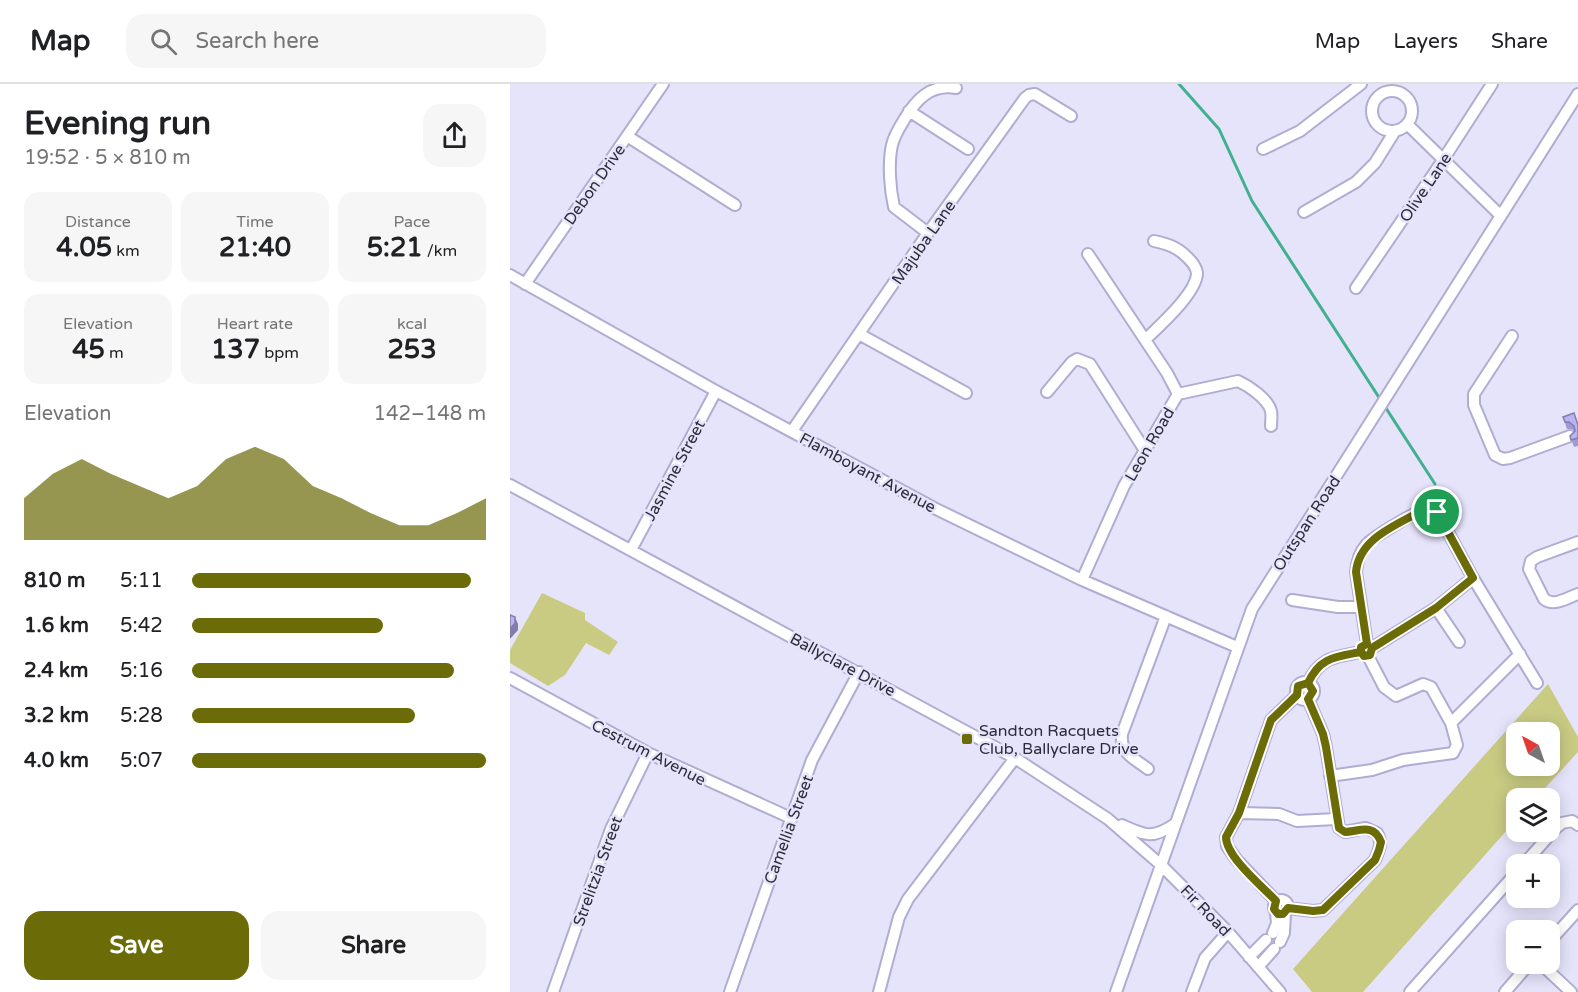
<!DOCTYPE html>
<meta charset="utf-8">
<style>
body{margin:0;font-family:"Varela Round",sans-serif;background:#f6f6f6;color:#202124;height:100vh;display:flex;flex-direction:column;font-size:22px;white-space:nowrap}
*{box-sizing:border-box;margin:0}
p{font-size:20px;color:#757577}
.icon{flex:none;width:33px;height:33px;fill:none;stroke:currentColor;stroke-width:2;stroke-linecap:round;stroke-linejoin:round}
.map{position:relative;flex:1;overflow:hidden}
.details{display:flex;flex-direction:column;background:#fff;width:510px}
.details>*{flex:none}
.needle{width:39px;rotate:320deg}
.buttons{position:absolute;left:996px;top:638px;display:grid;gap:12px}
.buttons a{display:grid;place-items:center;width:54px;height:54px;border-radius:12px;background:#fff;box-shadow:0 3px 15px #0003;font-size:30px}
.pin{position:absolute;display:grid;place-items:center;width:51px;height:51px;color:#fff;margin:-26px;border:3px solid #fff;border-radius:50%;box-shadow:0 2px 6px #0007}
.round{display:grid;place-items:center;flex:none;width:63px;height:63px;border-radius:18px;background:#f6f6f6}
.head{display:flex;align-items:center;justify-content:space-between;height:102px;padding:0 24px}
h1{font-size:33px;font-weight:700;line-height:45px}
.figures{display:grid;grid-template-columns:repeat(3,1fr);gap:9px;height:102px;padding:6px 24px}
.figures div{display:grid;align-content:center;border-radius:15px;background:#f6f6f6;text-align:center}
.figures b{font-size:26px;font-weight:700}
.figures small{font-size:16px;font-weight:400}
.figures p{font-size:16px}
.chart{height:168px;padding:12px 24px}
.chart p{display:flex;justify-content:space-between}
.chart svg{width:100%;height:108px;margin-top:6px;fill:#6b6b08;opacity:.7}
.primary-button{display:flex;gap:12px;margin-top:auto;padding:12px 24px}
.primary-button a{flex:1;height:69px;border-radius:18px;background:#6b6b08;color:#fff;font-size:24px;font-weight:700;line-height:69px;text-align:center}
.primary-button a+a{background:#f6f6f6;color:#202124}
ul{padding:0 24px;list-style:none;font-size:20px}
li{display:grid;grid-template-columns:96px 72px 1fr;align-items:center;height:45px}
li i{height:15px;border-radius:8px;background:#6b6b08}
header{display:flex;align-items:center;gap:36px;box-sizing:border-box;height:84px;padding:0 30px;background:#fff;border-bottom:2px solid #e0e0e0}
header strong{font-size:28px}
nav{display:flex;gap:33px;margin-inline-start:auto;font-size:21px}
.search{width:420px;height:54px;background:#f6f6f6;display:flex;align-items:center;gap:15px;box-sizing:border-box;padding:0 21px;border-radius:18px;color:#757577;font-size:22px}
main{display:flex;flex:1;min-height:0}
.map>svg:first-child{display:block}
</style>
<header>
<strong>Map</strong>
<div class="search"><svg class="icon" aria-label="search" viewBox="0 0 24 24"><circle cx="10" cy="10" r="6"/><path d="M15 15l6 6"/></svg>Search here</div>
<nav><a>Map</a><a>Layers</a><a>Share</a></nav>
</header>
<main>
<section class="details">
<div class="head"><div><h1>Evening run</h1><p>19:52 · 5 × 810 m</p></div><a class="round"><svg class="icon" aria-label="share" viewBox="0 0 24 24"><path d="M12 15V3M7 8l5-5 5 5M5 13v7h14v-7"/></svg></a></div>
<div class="figures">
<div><p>Distance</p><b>4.05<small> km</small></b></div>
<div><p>Time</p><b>21:40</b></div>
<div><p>Pace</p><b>5:21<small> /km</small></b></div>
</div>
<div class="figures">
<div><p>Elevation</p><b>45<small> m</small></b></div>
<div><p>Heart rate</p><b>137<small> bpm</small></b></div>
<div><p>kcal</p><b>253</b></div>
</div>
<div class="chart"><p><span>Elevation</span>142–148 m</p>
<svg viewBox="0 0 160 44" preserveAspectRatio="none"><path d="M0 44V27L10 17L20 11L30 17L40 22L50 27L60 22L70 11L80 6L90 11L100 22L110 27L120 33L130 38L140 38L150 33L160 27V44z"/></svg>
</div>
<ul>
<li><b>810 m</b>5:11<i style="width:95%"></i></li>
<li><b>1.6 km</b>5:42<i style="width:65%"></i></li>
<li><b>2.4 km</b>5:16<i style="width:89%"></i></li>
<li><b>3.2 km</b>5:28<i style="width:76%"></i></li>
<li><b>4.0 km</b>5:07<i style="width:100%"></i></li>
</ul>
<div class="primary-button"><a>Save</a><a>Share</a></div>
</section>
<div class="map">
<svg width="1068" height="908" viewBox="0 0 1068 908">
<rect width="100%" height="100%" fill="#e6e4fb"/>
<path fill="#c9cb83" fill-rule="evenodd" d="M32,509L75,529V536L108,558L99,571L76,559L55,591L38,602L0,579V566Z
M1038,600L1068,653V668L1026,714H1006V736L853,908H802L783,885ZM1006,648H1040V681H1006Z"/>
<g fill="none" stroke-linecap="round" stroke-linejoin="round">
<path stroke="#40b08e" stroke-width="3" d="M669,0L709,45L742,117L925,400"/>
<defs>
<path id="minor" d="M862 27a20 20 0 1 1 40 0a20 20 0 1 1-40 0Z
M399,27L458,65
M897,40L990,131
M117,52L225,121
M753,65L790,47L851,0
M794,128L846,98L865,79L885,47
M418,149L384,123C380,105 378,79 382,61C384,52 389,44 394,36C406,15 421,0 446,4
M0,191L206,307L424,424L572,496L727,563
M15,200L153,0
M846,204L933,76L982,0
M349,250L456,309
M1002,252L964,310V321L985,371L993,375L1000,374L1060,352
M635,256C648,243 687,209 687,189C686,182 682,178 677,173C667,163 658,160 644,157
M537,308L562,278L567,275L580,280L634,365
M668,310L728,297C739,302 758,315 761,327C762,332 761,337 761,342
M282,347L418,149L515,14L519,11L525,10L561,32
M0,401L505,674L598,735L651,781L718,848L770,908
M1068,458L1027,473L1021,477L1019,485L1034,515C1044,523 1057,514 1068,510
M121,466L206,307
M572,496L614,402L668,310L657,289L578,170
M782,516L828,523H851
M926,524L949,558
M857,560L846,488C847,478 849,469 856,461C863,453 902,430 913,426C918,424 922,425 927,428L963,494L1027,599
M862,564L926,524L963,494
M858,572L874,603L886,612L913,600L921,603L941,639
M0,594L138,669L281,734
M786 607a9 9 0 1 1 18 0a9 9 0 1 1-18 0Z
M798,599C810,573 825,573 851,568
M638,685C624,674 610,670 612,650L656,532
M820,692L862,686L893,676L943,669L947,661L941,639L1010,570
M729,729L769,730L787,737L826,735
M612,741C636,752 643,755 665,740
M1014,780L1045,745L1052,739L1062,737L1068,741
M764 823a7 7 0 1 1 14 0a7 7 0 1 1-14 0Z
M766,817L726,775L717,762L716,753L729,729L761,636L787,611
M778,824L803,827L813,826L865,776C869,766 873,759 867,749L856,744L835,748L829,744L816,663L813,650L798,615
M763,849L767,839L766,829
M1040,857L1068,826
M770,858L774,849L775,829
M739,873L756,856
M1030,879L1061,908
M748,883L764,865
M43,908L101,745L138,669
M220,908L302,676L349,588
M369,908L389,833L398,815L505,674
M606,908L742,525L1068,10
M682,908L695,874L718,848
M900,908L1006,789
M995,908L1020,879"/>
</defs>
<use href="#minor" stroke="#b0acd2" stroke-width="14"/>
<use href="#minor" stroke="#fff" stroke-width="10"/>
</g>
<path fill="#a19ad2" d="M1053,333L1068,341V362L1064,363L1060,352L1065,347L1062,345H1057Z"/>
<path fill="#837dab" d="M5,533L8,540V546L0,555V545Z"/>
<path fill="#bbb3f4" stroke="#837dab" stroke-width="1.5" d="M1064,329L1068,341V354L1061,356L1060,352L1065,347L1064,342L1059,338H1055L1053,333Z
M0,531L5,533V539L0,545Z"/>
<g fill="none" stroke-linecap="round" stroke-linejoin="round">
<defs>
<path id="route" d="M927,428L919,425L913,426C887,441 849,454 846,488L857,560L851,563V568C825,573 810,573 798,599L788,602L787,611L761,636L729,729L716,753C716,773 753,803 766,817L764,825L768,830H773L778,824L803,827L813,826L865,776L869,766L871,758C864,739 850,747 835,748L829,744L816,663L813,650L798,615L803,607L798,599C810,573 825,573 851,568L854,572L860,571L862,564L926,524L963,494L927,428"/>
</defs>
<use href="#route" stroke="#fff" stroke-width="12"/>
<use href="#route" stroke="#6b6b08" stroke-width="8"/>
</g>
<rect fill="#6b6b08" stroke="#e6e4fb" stroke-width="2" x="451" y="649" width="12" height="12" rx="3"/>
<g text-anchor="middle" stroke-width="5" stroke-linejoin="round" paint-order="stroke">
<g font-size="16" fill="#2d2c3b" stroke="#e6e4fb">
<text transform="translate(84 100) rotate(-55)" y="6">Debon Drive</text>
<text transform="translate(915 103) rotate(-56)" y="6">Olive Lane</text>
<text transform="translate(413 158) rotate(-55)" y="6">Majuba Lane</text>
<text transform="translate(639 360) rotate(-60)" y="6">Leon Road</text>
<text transform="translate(164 386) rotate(-62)" y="6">Jasmine Street</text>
<text transform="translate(358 388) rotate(28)" y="6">Flamboyant Avenue</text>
<text transform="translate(796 439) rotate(-57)" y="6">Outspan Road</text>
<text transform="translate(333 580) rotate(28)" y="6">Ballyclare Drive</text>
<text transform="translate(139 668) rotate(27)" y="6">Cestrum Avenue</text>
<text transform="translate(278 745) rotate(-70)" y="6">Camellia Street</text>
<text transform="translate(87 787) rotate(-70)" y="6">Strelitzia Street</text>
<text transform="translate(696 826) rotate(46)" y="6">Fir Road</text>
</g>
<g font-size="16" fill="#2d2c3b" stroke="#e6e4fb" text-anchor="start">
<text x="469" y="652">Sandton Racquets<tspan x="469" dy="18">Club, Ballyclare Drive</tspan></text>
</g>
</g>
</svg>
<div class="buttons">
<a><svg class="needle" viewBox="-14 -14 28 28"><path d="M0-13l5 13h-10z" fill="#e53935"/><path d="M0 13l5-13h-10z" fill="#757577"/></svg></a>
<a><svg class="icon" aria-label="layers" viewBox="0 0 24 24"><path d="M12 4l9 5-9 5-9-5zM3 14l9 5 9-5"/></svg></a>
<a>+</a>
<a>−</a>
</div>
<div class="pin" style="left:927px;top:428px;background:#1e9e55"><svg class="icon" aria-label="arrive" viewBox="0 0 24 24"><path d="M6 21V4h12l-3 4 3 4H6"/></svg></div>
</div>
</main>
